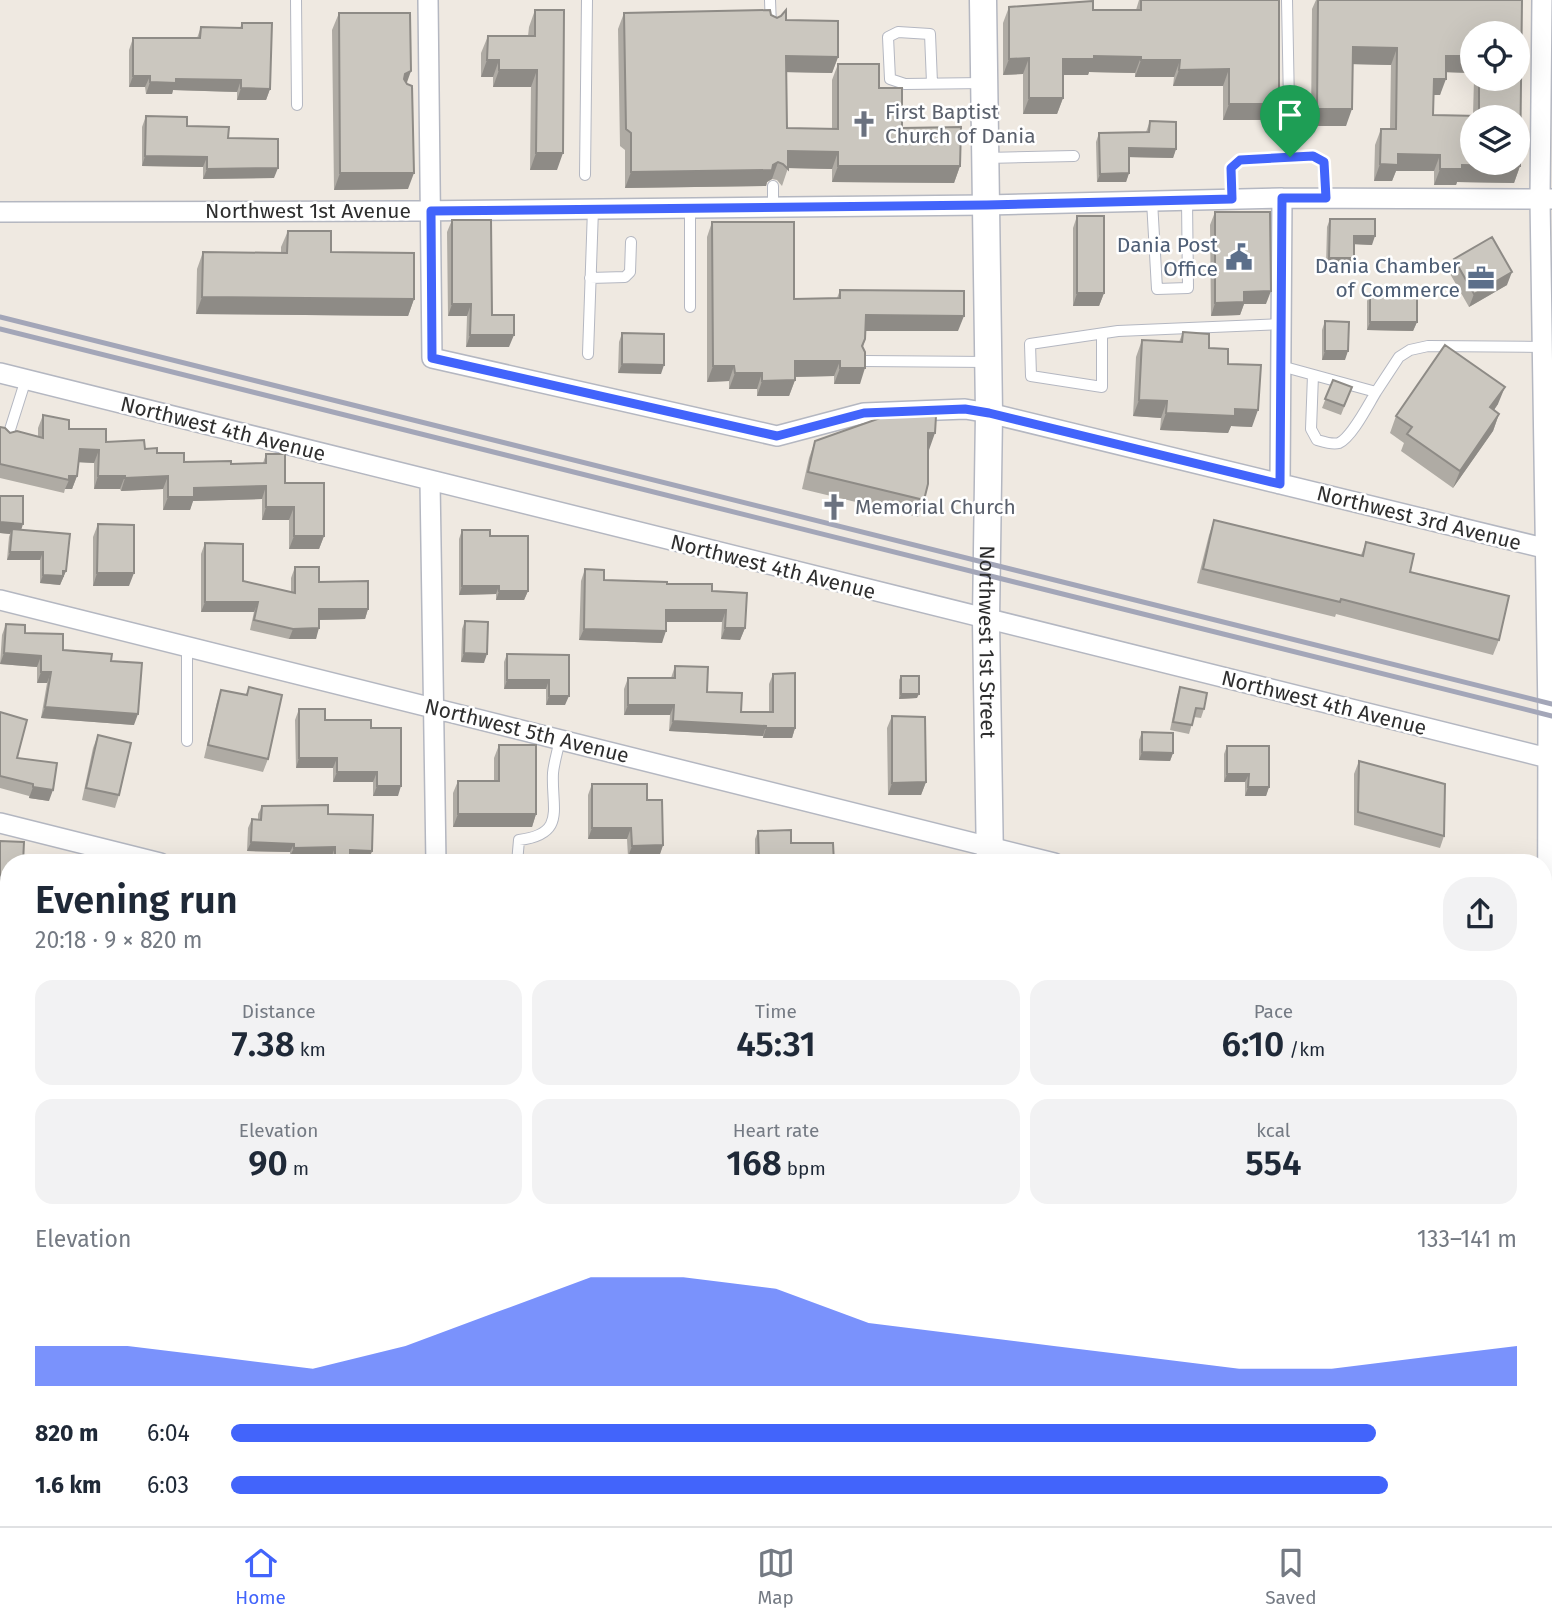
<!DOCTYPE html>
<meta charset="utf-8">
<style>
body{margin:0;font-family:"Fira Sans",sans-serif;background:#f2f2f3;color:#1f2937;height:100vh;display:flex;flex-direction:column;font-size:26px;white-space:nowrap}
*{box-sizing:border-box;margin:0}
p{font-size:23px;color:#747a83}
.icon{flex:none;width:38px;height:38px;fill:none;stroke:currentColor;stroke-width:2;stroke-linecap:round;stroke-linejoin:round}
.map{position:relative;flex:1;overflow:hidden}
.side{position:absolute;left:0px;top:854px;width:1552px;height:672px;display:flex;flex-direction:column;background:#fff;border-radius:28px 28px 0 0;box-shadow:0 7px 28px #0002}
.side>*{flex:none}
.tools{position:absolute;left:1460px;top:21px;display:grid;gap:14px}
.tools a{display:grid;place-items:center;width:70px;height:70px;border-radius:50%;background:#fff;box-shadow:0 7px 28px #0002;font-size:35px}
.pin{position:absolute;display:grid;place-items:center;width:60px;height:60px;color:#fff;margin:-72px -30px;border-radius:50% 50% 50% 0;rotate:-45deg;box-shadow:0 0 7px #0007}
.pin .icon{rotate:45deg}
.round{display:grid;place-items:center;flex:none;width:74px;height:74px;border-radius:28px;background:#f2f2f3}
.headline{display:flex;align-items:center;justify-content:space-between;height:119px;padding:0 35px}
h1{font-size:38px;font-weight:600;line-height:52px}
.figures{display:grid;grid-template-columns:repeat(3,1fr);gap:10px;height:119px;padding:7px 35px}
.figures div{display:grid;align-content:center;border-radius:18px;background:#f2f2f3;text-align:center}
.figures b{font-size:35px;font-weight:600}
.figures small{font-size:19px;font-weight:400}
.figures p{font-size:19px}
.chart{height:196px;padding:14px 35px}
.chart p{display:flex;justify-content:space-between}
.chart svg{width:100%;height:126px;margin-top:7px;fill:#4264fb;opacity:.7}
ul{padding:0 35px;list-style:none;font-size:23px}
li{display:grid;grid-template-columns:112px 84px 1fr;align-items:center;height:52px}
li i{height:18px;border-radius:9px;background:#4264fb}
.tabs{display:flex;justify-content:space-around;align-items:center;height:98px;border-top:2px solid #e0e1e3;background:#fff;font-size:19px;color:#747a83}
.tabs a{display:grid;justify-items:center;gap:4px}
.tabs .active{color:#4264fb}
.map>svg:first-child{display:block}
</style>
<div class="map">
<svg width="1552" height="1526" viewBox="0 0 1552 1526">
<rect width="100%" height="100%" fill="#efe9e1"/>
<path fill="#b6e59e" d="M464,1517H938L966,1526H463Z"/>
<path fill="#c9ec9a" d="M576,1517H760V1526H568Z"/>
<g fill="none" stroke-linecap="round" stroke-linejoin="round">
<defs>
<path id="lane" d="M296,0L297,105
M770,0L771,26
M1287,0L1290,157
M932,83L930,34L898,32L888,37L890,79L905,84L984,83
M986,158L1074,156
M585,175L587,0
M1232,199L1231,168L1240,160L1313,156L1323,162L1326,198
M1152,201L1157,289L1188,288L1187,200
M773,207V186
M590,278L625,277L630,272L631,242
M690,307V208
M1102,334V387L1031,376L1030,344L1118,331L1281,324
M588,354L593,209
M864,361L988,362
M1281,366L1376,392L1399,357L1410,350L1428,346L1542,347
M1313,375L1311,429L1317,440C1324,442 1332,445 1339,443C1352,437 1368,405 1376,392
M7,439L26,379
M187,645V741
M517,863L519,840C567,834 551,808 553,773C554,762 558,750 560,739"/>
<path id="street" d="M428,0L432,358L777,436L864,413L965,409L989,413L1552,550
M1542,0L1540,199L1548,715L1547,1206L1552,1390
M0,212L411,211L987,205L1282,198L1552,199
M0,373L1552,759
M430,481L436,863
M1280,484L1282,198
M0,600L1054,863
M0,823L160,863
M0,1042L9,1045
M0,1264L9,1266
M1544,1429L1552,1431
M993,1517L1031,1526
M431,1526L432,1517"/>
<g id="secondary">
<path id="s1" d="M983,0L989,413L986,620L990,863"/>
<path d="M997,1526V1517"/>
</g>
</defs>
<use href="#lane" stroke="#b4b7c1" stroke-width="12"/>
<use href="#street" stroke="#b4b7c1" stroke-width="22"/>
<use href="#secondary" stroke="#b4b7c1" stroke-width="29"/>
<path stroke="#c9c9c9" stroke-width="3.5" stroke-dasharray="5 3.5" stroke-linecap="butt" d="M808,1517L810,1526"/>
<use href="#lane" stroke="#fff" stroke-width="10"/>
<use href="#street" stroke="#fff" stroke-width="19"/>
<use href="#secondary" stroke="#fff" stroke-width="26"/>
<path stroke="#a3a6b8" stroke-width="5" d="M0,317L1552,704
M0,329L1552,716"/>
</g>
<path fill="#afaba4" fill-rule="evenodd" d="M1139,0H1279L1273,120H1223V86H1173L1174,77H1135V73L1089,72L1088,75H1063V98L1057,114H1023V74L1003,75V23L1009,7L1136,10Z
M1316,0H1522L1520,166L1514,183L1457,182L1456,185H1434V171H1396L1392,181H1374L1375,145L1381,129H1390L1391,65L1353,64L1346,126H1311L1312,9ZM1472,33L1517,79H1474L1473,115H1433V95H1440L1446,72L1472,73Z
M535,10L557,170H530L531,87H493V77H481V53L488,36H528L529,27Z
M339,13L407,84L408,189L334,190L332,30Z
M624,13L771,15L777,18L786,20L838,57L832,73L787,72V128L832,129V80L838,64L879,88L902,128L960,166L954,183L832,182V169L788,168L782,186L777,180L772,179L767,182L766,186L625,188V150L620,146L618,29Z
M242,23L270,89L266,100H237V92L173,90L172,94H146L145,87H129V50L133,38H197L201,27L240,28Z
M146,116L228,138L274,178L203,179V167L142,166V127Z
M1150,121L1176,149L1173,158L1129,157V173L1126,182H1097L1096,142L1099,133L1146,132Z
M1215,212L1266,304H1244L1240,315L1211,316L1210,225Z
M1077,216L1104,293L1099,306H1073V228Z
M1330,219L1372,245L1354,244L1350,267L1326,266L1327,227Z
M452,220L492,315L509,347H466L467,316H448L447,232Z
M712,222L794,299L837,298L840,290L958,331H866L865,339L863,347L860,384H834V376L795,377V380L789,396H757V389H729V381L707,382V237Z
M288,231L331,252L414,299L408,316L196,314L197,269L203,252L281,253V247Z
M1454,259L1507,285L1469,307L1449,272Z
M1370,293L1417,322L1413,331L1367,330V301Z
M1325,321L1345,360H1322V330Z
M1183,332L1209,348L1228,364L1252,427L1231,426L1228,433L1160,430L1161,418L1133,416L1136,357L1142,340L1179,342Z
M622,333L661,374L618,373L619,342Z
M1333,380L1352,387L1341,415L1322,408Z
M1498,404L1494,410L1499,414L1493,431L1453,488L1401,451L1404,443L1390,433L1396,416Z
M43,415L69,429L106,442L145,449L184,462L231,464L263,463L266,454L285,483L324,536L319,549H289V520H262V499L193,501L190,510H163V489L121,491L120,489H94V463L78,462L77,476L72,489H65L64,493L0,478V427L10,433L38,437V428Z
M815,441L929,450H928L924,500L918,517L802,489L809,458Z
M0,496L21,530L66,571L60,585L40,583V560H7L9,537L10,534L0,533Z
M1214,520L1361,555L1366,542L1410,572L1499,640L1493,655L1336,614L1335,617L1197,583L1209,535Z
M98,524L129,586H93V537Z
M462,530L490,536L528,591L524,600H496V594L459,595V539Z
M205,543L243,581L291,592V578L295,567L319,582L368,609L365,619L319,620L316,639H289L250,630L254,612H201V554Z
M585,569L604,580L667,584L712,591L745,628L740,640L721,639L722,622H666L662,643L579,640L581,581Z
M465,621L484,663L461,662L462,629Z
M6,624L63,650L111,661L134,725L41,718L47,683H37V667L0,664L2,635Z
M507,654L569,655L565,705H546V689H504V662Z
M675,666L707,692L741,712H769V684L773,674L795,728L792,738H763V736L669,731L670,715H624V689L628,678H671Z
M901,676L917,698L899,699V680Z
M249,687L268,759L263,772L204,758L217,702L221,690L246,695Z
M1180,687L1204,709L1201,718L1194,717L1189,734L1170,730L1177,696Z
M299,709L325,720L371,728L398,796H373V782H333V768H296L295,720Z
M0,712L17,758L49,801L29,798V796L0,788Z
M892,716L926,782L921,795H888L887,728Z
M1142,732L1173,753L1170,761L1139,760V740Z
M98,735L119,795L115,808L82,800L93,748Z
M499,745L536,814L532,827H453V793L458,781H494V758Z
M1227,746L1269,787L1266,796H1245V782H1224V754Z
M1359,761L1444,836L1440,848L1354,825V774Z
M592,784L647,800L663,845L659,857H628L627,839H588V795Z
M262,806L328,814L372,851L369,859H350L348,863H332V856H290V852L247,851L248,828L252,819L258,820V814Z
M758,831L791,843L834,863H755V839Z
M0,1179L9,1181V1222L0,1220Z
M1190,1517H1263V1526H1190Z
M1453,1517H1502L1500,1526H1451Z"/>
<path fill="#8e8b86" d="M1353,47L1397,48L1391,65L1347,64Z
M786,56L838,57L832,73L780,72Z
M1094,56L1141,57L1135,73L1089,72L1088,75H1057L1063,59Z
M1446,56H1472V73L1440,72Z
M1029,58L1023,74L1003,75L1009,59Z
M487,60H499L493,77H481Z
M1141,60H1180L1174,77H1135Z
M1229,69L1223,86H1173L1179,70Z
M499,70H537L531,87H493Z
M411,71L405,88L399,91L405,74Z
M133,76H150L145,87H129Z
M176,79L241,80L237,92L173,90L172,94H146L150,82Z
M1434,79H1446L1440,95H1428Z
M241,88L270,89L266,100H237Z
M1029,98H1063L1057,114H1023Z
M1229,104H1279L1273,120H1223Z
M1317,109H1352L1346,126H1311Z
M1129,148L1176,149L1173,158L1125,157Z
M788,151L838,152L832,169L787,168Z
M536,153H563L557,170H530Z
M1398,154L1440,155L1434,171H1396L1392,181H1374L1380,164Z
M145,156L207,157L203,167L142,166Z
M778,162L772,179L767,182L766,186L625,188L631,172L773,165Z
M1462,165L1520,166L1514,183L1457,182L1456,185H1434L1440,169Z
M838,166H960L954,183L832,182Z
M278,168L274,178L203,179L207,169Z
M340,173H414L408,189L334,190Z
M1129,173L1126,182H1097L1100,174Z
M1354,236H1375L1372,245L1351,244Z
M1329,258H1354L1350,267L1326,266Z
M1512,272L1507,285L1469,307L1474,294Z
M1271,291L1266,304H1244L1240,315L1211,316L1215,303L1244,292Z
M1077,293H1104L1099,306H1073Z
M202,297L414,299L408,316L196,314Z
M452,304H471L467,316H448Z
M866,315L964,316L958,331H860Z
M1370,322H1417L1413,331L1367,330Z
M470,335H514L509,347H466Z
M1325,351H1348L1345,360H1322Z
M795,361H840L834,376L789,377Z
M622,364L664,365L661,374L618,373Z
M713,366H734L729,381L707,382Z
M840,368H865L860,384H834Z
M735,373H762L757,389H729Z
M795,380L789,396H757L762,381Z
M1505,387L1498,404L1484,424L1490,407Z
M1139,400L1167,401L1161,418L1133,416Z
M1235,409L1258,410L1252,427L1231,426L1228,433L1160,430L1166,413Z
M1499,414L1493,431L1453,488L1460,471Z
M928,433H935L929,450H922Z
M80,449L99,450L94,463L75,462Z
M69,476H77L72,489H65L69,480Z
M98,476H125L120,489H94Z
M168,476L163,489L121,491L125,478Z
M266,486L262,499L193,501L190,510H163L168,497L194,488Z
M266,507H294L289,520H262Z
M0,522L23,524L20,534L12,529L10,534L0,533Z
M294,536H324L319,549H289Z
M10,552H43L40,560H7Z
M66,571L60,585L40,583L43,575Z
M97,573H134L129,586H93Z
M462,586H499L496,594L459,595Z
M499,591H528L524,600H496Z
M205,602H258L254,612H201Z
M319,609H368L365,619L315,620Z
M666,610H726L722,622H662Z
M319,628L316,639H289L293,629Z
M725,628H745L740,640L721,639Z
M584,629L666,631L662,643L579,640Z
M4,653L41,656L37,667L0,664Z
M464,653L487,654L484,663L461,662Z
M41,672H51L47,683H37Z
M507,680H549L546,689H504Z
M901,694H919L917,698L899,699Z
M549,696H569L565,705H546Z
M628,705H674L670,715H624Z
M45,707L138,714L134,725L41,718Z
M673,721L766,726L763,736L669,731Z
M766,728H795L792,738H763Z
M1142,752L1173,753L1170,761L1139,760Z
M299,758H337L333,768H296Z
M337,772H377L373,782H333Z
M1227,774H1249L1245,782H1224Z
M926,782L921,795H888L892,783Z
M377,786H401L398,796H373Z
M33,787L53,790L49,801L29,798Z
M1248,787H1269L1266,796H1245Z
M458,814H536L532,827H453Z
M592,828H631L627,839H588Z
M251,842L294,844L290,852L247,851Z
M663,845L659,857H628L632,846Z
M335,847L332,856H290L294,848Z
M350,850L372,851L369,859H350L348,863H333L335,858Z
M805,860L804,863H758L759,861Z
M0,876H9V885L0,884Z
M0,1099L9,1100V1112L0,1111Z
M0,1380H6L2,1391H0Z
M0,1483H9V1494H0Z
M1194,1517H1238L1235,1526H1191Z"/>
<path fill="#cbc7bf" stroke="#8e8b86" stroke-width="2" fill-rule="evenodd" d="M1141,0H1279V104H1229V69L1179,70L1180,60H1141V57L1094,56V59H1063V98H1029V58L1009,59V7L1093,1V10H1141Z
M1318,0H1522L1520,166L1462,165V169H1440V155L1398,154V165L1380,164L1381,129H1396L1397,48L1353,47L1352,109H1317ZM1472,33H1517V79H1479V116L1433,115L1434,79H1446V56H1472ZM1472,117H1517V163H1472Z
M535,10H564L563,153H536L537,70H499V60H487L488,36H535Z
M770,10L771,15L777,18L781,16L786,10V20L838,21V57L786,56L787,128L838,129V64H879V88H902V128L961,127L960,166H838V152L788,151V169L783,164L778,162L773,165L772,170L631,172V133L626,129L624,13Z
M339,13H410L411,71L405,74L404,79L407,84L412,86L414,173H340Z
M242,23H272L270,89L241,88V80L176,79V83L150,82V76H133V38H200L201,27L242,28Z
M146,116L187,117V126L229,127L228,138L278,139V168L207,169V157L145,156Z
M1150,121L1176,122V149L1129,148V173L1100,174L1099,133L1149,132Z
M1215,212H1270L1271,291L1244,292V302L1215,303Z
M1077,216H1104V293H1077Z
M1330,219H1375V236H1354V258H1329Z
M452,220H491L492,315H514V335H470L471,304H452Z
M712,222H794V299L840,298V290L964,291V316L866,315L865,339L862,346L865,352V368H840V361H795V380L762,381V373H735L734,366H713Z
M288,231H331V252L414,253V299L202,297L203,252L287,253Z
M1492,237L1512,272L1474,294L1454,259Z
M1370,293L1417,294V322H1370Z
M1325,321L1349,322L1348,351H1325Z
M1183,332L1209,334V348L1228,349V364L1261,365L1258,410L1235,409V416L1166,413L1167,401L1139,400L1142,340L1182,342Z
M622,333L664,334V365L622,364Z
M1445,345L1505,387L1490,407L1499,414L1460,471L1407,434L1412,427L1396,416Z
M1333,380L1352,387L1344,406L1325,399Z
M43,415L69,420V429H106V442L144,440L145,449L157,448V453H184V462L231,461V464L266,463V454H285V483H324V536H294V507H266V486L194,488V497H168V476L125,478V476H98L99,450L80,449L77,476H69V480L0,464V427L5,428L10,433L17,431L43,438Z
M936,416L935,433H928V484L924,500L808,472L815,441L883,417Z
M0,496H23V524L0,522Z
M1214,520L1363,556L1366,542L1414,554L1410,572L1509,596L1499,640L1341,599L1340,602L1203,569Z
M98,524L134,525V573H97Z
M12,529L70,534L66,571H63V576L43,575V552H10Z
M462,530H490V536H528V591H499V586H462Z
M205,543L243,544V581L295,593V567H319V582L368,581V609H319V628L293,629L254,620L258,602H205Z
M585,569L604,570V580L667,582V584H712V591L747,593L745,628H725L726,610H666V631L584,629Z
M465,621L488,622L487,654L464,653Z
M6,624L25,625V633L63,634V650L112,654L111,661L142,663L138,714L45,707L51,672H41V656L4,653Z
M507,654L569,655V696H549V680H507Z
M675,666L708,667L707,692L742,693L741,712H773V674L795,673V728H766V726L673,721L674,705H628V678H675Z
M901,676H919V694H901Z
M249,687L282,695L268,759L208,745L221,690L247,695Z
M1180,687L1207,693L1204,709L1196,708L1192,725L1173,722Z
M299,709H325V720H371V728H401V786H377V772H337V758H299Z
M0,712L27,720L17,758L57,763L53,790L33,787V784L0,776Z
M892,716L925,717L926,782L892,783Z
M1142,732L1173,733V753L1142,752Z
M98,735L131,743L119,795L86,788Z
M499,745H536V814H458V781H499Z
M1227,746H1269V787H1248L1249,774H1227Z
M1359,761L1445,784L1444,836L1358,812Z
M592,784H647V800H662L663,845L632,846L631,828H592Z
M328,805V814L373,815L372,851L350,850V859L335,858V847L294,848V844L251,842L252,819L261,820L262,806Z
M791,830V843H833L834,863H805V860L759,861L758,831Z
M0,841L24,842L23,863H9V876H0Z
M0,1078H9V1100L0,1099Z
M0,1179L9,1181V1212L0,1209Z
M0,1356H5L6,1380H0Z
M0,1446H9V1483H0Z
M1239,1517H1263V1526H1239Z
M1456,1517H1502L1500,1526H1454Z"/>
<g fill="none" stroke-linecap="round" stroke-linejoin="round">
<defs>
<path id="route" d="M1313,156L1324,162L1326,198H1282L1280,484L989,413L965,409L864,413L777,436L432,358L431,211L987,205L1232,199L1231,168L1240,160Z"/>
</defs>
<use href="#route" stroke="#fff" stroke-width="14"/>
<use href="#route" stroke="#4264fb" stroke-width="9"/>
</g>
<defs>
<symbol id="church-bare" viewBox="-9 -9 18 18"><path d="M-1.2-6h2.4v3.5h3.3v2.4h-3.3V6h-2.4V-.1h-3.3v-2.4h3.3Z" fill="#6b7280" stroke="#fff" stroke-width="2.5" paint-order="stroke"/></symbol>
<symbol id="civic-bare" viewBox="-9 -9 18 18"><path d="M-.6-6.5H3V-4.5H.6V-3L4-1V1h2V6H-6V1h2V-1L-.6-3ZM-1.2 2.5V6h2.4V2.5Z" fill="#5c6f8a" stroke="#fff" stroke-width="2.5" paint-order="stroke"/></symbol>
<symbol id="office-bare" viewBox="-9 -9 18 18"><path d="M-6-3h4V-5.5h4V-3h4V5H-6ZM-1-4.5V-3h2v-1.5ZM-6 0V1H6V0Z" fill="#5c6f8a" stroke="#fff" stroke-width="2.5" paint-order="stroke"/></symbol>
</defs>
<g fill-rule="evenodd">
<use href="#church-bare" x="845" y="105" width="38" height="38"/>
<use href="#civic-bare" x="1220" y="238" width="38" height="38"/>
<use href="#office-bare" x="1462" y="259" width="38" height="38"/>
<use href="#church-bare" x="815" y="488" width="38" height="38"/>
</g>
<g text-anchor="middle" stroke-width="5" stroke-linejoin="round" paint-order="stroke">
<g font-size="21" fill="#5b616d" stroke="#fff" text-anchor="start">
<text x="885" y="119">First Baptist<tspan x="885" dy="24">Church of Dania</tspan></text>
<text x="855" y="514">Memorial Church</text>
</g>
<g font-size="21" fill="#2e2e2e" stroke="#fff">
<text x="308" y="218">Northwest 1st Avenue</text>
<text transform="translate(223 429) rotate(14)" y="7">Northwest 4th Avenue</text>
<text transform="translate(1419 518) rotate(14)" y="7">Northwest 3rd Avenue</text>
<text transform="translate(773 567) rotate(14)" y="7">Northwest 4th Avenue</text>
<text dy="7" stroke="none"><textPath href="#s1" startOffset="642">Northwest 1st Street</textPath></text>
<text transform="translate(1324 703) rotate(14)" y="7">Northwest 4th Avenue</text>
<text transform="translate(527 731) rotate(14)" y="7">Northwest 5th Avenue</text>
</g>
<g font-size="21" fill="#4e5e75" stroke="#fff" text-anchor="end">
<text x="1218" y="252">Dania Post<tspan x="1218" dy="24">Office</tspan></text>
<text x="1460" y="273">Dania Chamber<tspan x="1460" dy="24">of Commerce</tspan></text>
</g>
</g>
</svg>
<div class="tools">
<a><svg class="icon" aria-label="locate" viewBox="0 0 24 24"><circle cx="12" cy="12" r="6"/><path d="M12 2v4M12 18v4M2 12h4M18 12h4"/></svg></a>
<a><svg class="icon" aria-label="layers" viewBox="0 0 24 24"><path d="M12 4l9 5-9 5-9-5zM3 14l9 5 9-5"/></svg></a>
</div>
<div class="pin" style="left:1290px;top:157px;background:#1e9e55"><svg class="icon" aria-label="arrive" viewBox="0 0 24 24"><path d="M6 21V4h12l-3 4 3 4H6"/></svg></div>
<section class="side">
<div class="headline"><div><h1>Evening run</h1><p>20:18 · 9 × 820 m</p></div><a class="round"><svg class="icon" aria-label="share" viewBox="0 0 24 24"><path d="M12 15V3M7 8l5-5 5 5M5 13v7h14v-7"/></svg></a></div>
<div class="figures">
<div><p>Distance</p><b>7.38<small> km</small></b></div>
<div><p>Time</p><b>45:31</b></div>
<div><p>Pace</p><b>6:10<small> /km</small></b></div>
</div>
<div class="figures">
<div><p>Elevation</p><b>90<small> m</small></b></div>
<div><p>Heart rate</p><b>168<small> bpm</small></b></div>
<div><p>kcal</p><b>554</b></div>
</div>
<div class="chart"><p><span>Elevation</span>133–141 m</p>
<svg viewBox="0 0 160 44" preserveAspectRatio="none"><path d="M0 44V30L10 30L20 34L30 38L40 30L50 18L60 6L70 6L80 10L90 22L100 26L110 30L120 34L130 38L140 38L150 34L160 30V44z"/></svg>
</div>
<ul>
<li><b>820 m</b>6:04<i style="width:89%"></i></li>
<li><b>1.6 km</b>6:03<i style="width:90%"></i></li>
</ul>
</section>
</div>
<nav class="tabs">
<a class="active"><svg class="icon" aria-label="home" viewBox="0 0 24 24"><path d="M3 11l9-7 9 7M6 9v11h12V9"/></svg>Home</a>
<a><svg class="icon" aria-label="map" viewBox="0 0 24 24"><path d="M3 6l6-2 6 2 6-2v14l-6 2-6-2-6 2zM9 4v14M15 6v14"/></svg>Map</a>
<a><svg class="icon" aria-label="saved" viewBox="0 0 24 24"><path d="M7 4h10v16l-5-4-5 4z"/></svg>Saved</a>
</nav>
